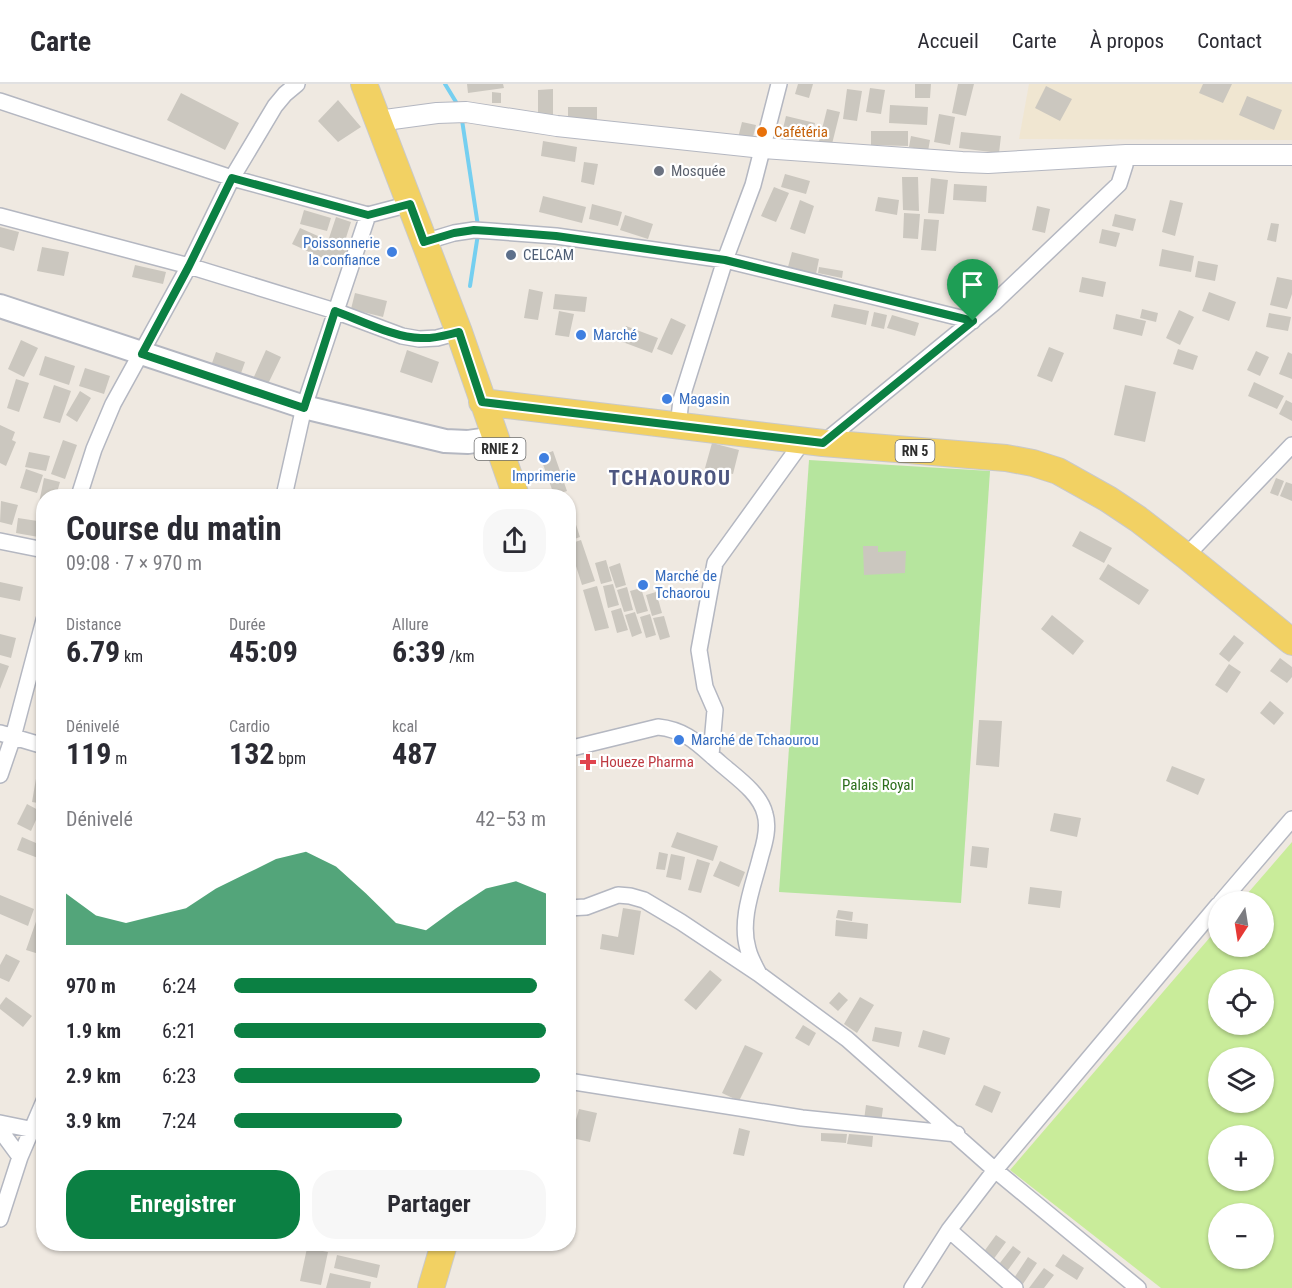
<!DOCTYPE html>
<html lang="fr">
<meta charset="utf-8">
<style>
body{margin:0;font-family:"Roboto Condensed",sans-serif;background:#f7f7f7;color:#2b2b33;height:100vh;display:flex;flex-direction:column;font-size:22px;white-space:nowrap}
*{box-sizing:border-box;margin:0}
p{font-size:20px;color:#7c7c81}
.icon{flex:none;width:33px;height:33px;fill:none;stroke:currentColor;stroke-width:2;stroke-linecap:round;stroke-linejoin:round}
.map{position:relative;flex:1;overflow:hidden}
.drawer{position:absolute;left:36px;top:405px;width:540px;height:762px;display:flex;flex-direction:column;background:#fff;border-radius:24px;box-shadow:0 2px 4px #0004}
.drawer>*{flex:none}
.needle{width:39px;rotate:192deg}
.buttons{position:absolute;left:1208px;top:807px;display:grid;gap:12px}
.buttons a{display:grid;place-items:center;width:66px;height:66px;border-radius:50%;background:#fff;box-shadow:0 2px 4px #0004;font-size:30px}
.pin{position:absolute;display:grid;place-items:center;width:51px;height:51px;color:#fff;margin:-62px -26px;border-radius:50% 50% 50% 0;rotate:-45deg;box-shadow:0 0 6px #0007}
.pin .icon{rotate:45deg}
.round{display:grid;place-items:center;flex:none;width:63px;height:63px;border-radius:24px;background:#f7f7f7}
.headline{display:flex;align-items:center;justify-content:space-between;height:102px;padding:0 30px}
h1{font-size:33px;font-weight:700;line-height:45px}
.metrics{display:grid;grid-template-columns:repeat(3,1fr);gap:9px;height:102px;padding:6px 30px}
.metrics div{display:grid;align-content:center}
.metrics b{font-size:30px;font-weight:700}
.metrics small{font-size:16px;font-weight:400}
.metrics p{font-size:16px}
.chart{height:168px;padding:12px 30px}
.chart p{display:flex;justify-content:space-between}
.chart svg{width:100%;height:108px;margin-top:6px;fill:#0b8043;opacity:.7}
.primary-button{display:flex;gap:12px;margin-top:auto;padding:12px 30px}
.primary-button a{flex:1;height:69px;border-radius:24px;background:#0b8043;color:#fff;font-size:24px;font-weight:700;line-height:69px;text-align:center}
.primary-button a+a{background:#f7f7f7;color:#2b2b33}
ul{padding:0 30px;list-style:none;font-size:20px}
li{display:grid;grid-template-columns:96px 72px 1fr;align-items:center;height:45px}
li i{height:15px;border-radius:8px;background:#0b8043}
header{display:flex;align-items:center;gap:36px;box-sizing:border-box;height:84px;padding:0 30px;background:#fff;border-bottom:2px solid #e1e1e2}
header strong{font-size:28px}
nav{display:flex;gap:33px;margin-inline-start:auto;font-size:21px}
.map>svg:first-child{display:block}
</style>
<header>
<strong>Carte</strong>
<nav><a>Accueil</a><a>Carte</a><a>À propos</a><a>Contact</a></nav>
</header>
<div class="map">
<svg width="1292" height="1204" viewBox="0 0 1292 1204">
<rect width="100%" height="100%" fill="#efe9e1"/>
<path fill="#f0e6d1" d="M1029,0H1292V56L1019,55Z"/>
<path fill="#b6e59e" d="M809,376L990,387L961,819L779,808Z"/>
<path fill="#c9ec9a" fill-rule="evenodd" d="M1292,758V1204H1161L1010,1086L1218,844V862H1263V818L1241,817ZM1218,896H1263V940H1218ZM1218,974H1263V1018H1218ZM1218,1052H1263V1096H1218ZM1218,1130H1263V1174H1218Z"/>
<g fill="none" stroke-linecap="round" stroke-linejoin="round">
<path stroke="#75cff0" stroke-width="4" d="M445,0L456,18
M462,36L478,142
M470,202L478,150"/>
</g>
<path fill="#cbc7bf" d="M467,0H503L504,4L468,9Z
M798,0H813L809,14L795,10Z
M915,0H931L930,14H915Z
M958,0H974L966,32L952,29Z
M1203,0H1232L1223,19L1199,9Z
M1046,2L1072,15L1060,37L1035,24Z
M870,4L885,6L881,30L866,28Z
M553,5V34H538V6Z
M847,5L862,7L857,37L843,35Z
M492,8L501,9V19H492Z
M181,9L239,39L225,66L167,36Z
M1247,12L1282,26L1274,46L1239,31Z
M338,16L361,43L338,58L318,37Z
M890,21L928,23L927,41L889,39Z
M568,23H597V38L568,37Z
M827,25L840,28L832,60L819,57Z
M939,30L955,33L950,61L934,58Z
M786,32L815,39L811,55L782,49Z
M742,38L756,41L752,57L738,54Z
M871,47H908V62L871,61Z
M961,48L1001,52L999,69L959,64Z
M911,52L930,56L928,67L909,63Z
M543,57L577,63L575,78L541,72Z
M584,78L598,80L594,101L581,98Z
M785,90L810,97L806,110L781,103Z
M902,93H918L919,127L903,126Z
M931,94L948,96L944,130L928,129Z
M954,100L987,102L986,118L953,116Z
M774,103L789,109L776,138L761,132Z
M543,112L586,123L582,139L539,128Z
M878,113L899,116L897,131L875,127Z
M800,116L814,122L805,150L790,145Z
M1170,116L1183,119L1175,152L1162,148Z
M592,120L622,128L618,142L589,135Z
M1037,122L1050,125L1045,149L1032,146Z
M304,126L331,134L327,147L300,140Z
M904,129L920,130L918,155L903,154Z
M1115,130L1136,135L1133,147L1112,142Z
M625,131L653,140L648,155L620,146Z
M336,133L351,138L344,160L329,154Z
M924,135L939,136L936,167L921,166Z
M1271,139L1279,140L1276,158L1267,156Z
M0,143L19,148L14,167L0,163Z
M300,144L347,165L340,182L292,160Z
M1102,145L1120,149L1116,163L1099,159Z
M42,163L69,168L64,192L37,187Z
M1162,165L1194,172L1191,188L1159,182Z
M792,168L819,175L816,190L788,183Z
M1198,177L1218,181L1215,197L1195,193Z
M135,181L166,188L163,200L132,193Z
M819,183L843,187L842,194L818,189Z
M1082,193L1106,198L1103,213L1079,208Z
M1277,193L1292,196V210L1287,225L1270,221Z
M529,205L543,208L538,236L524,234Z
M1209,208L1236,218L1229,237L1202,227Z
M355,209L387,217L383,233L351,225Z
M555,210L587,213L585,228L553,225Z
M834,220L869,227L866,241L831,233Z
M1142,225L1158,229L1156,238L1140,234Z
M1179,226L1194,233L1180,261L1166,254Z
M559,227L574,230L569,253L555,251Z
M874,228L887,231L884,245L871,242Z
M1269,229L1291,233L1288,247L1266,243Z
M1116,230L1146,237L1142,252L1113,245Z
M892,231L919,239L915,252L887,244Z
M671,234L686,241L672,271L657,265Z
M626,242L658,254L652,269L620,257Z
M21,256L38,264L24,293L8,285Z
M1049,263L1064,269L1052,298L1037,292Z
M1178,265L1198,272L1193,286L1173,280Z
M266,266L281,273L267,302L253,295Z
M407,266L439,278L432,299L400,288Z
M1256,267L1269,273L1260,292L1247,286Z
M216,268L245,278L240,292L211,282Z
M1288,268L1292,270V295L1279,290Z
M45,272L75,282L69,301L39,291Z
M85,284L110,292L104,310L79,302Z
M16,295L29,299L19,328L7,324Z
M1254,298L1284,312L1277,325L1248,312Z
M54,301L71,307L60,339L43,334Z
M1125,301L1156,308L1145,358L1114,351Z
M80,307L91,314L77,338L66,331Z
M1286,316L1292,319V337L1279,330Z
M0,341L15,348L12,356L16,358L6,382L0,379Z
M63,356L77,361L65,395L51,390Z
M712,359L739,366L733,390L705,384Z
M553,367L567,407L554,411L540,372Z
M29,368L50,372L46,387L25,383Z
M26,385L43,391L37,409L20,404Z
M44,394L60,398L56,412H44V425L38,424Z
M1276,394L1284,397L1278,412L1270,409Z
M1286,398L1292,400V417L1280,412Z
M1,417L18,421L12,441L0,438Z
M569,419L580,453L569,457L568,454Z
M18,434L44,438V454L16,449Z
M1080,447L1112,464L1104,479L1072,462Z
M581,456L595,497L582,501L569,460Z
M863,462H878V468L906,467L905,489L864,491Z
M606,476L612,497L601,500L595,479Z
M620,479L626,501L616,504L609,483Z
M1108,480L1149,506L1139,521L1099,495Z
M0,498L23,503L20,517L0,513Z
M613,500L619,521L608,524L603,502Z
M597,502L609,544L595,547L583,506Z
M627,503L633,526L624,528L617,506Z
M641,504L648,527L637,530L630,507Z
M656,508L662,529L652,532L646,511Z
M621,524L628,546L617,549L611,527Z
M635,528L642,549L632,553L625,531Z
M650,530L656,551L646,554L640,533Z
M1052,531L1084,557L1073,571L1041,545Z
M664,532L670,553L660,556L653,534Z
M0,550L16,554L11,574L0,571Z
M1234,551L1244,559L1229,578L1219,570Z
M1280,574L1292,583V593L1287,599L1270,587Z
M0,579L9,582L0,605Z
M1229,580L1241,588L1227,609L1215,601Z
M1270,617L1284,629L1274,641L1260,629Z
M979,636L1002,637L999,683L976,681Z
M39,677H44V720L32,718Z
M1172,682L1205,695L1198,711L1166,697Z
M27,720L40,727L31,747L17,740Z
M1054,729L1081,734L1077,753L1050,747Z
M677,748L718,762L713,777L671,763Z
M22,753L43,762L38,774L17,766Z
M972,762L989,764L987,784L970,782Z
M659,768L668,770L665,786L656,785Z
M671,770L685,773L681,796L666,793Z
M697,775L710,779L701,809L688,806Z
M720,777L745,788L739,803L713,792Z
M1030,803L1062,807L1060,824L1028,820Z
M0,811L34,825L28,842L0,830Z
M623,824L641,827L634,871L600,865L602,850L618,853Z
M838,826L853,828L852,837L836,834Z
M39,829L44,830V858L39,870L26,866Z
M836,836L868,840L867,855L835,852Z
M6,870L20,877L9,898L0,894V881Z
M710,886L722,896L696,926L684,916Z
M839,908L848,916L838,927L829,919Z
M6,913L32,932L23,943L0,925V921Z
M860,913L874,921L857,949L844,940Z
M803,941L816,949L809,962L795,954Z
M875,943L902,948L899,963L872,957Z
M923,946L950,954L945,971L918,963Z
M745,961L763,969L739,1017L722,1009Z
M984,1001L1001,1008L992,1029L975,1021Z
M866,1021L883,1024L881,1039L864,1036Z
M579,1025L597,1029L590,1058L572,1054L573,1051L569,1050L572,1039H575Z
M739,1044L750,1047L744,1072L733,1070Z
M821,1049L847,1050L846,1059L821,1057Z
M849,1050L873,1052L872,1063L847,1060Z
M996,1151L1006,1158L990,1180L980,1173Z
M1013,1162L1021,1168L1005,1190L996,1184Z
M307,1164L328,1168L321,1201L300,1197Z
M1063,1170L1084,1184L1077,1196L1055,1182Z
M337,1171L380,1181L377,1194L334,1184Z
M1028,1173L1037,1179L1023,1200L1014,1194Z
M1044,1184L1054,1191L1044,1204H1029Z
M330,1189L371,1198L370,1204H326Z"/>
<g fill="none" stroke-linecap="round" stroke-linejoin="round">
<defs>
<path id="minor" d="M0,17L232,94L368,131
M0,132L189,182L335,227L402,252L419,255L437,254L459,248
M424,158L454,149L474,146L490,147L556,152L725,176L973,237
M678,342L681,316L725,176L753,101L779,0
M823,359L994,219L1119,100L1125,81L1126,71
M79,412L94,365L113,320L189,182L232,94L275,22L285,10L297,0
M284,412L304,323L368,131L410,120
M0,457L44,466
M1186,472L1292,361
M0,649L44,662
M568,665L658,643C687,646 699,661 720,679C736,693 760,709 765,730C769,743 765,758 761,771C754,800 739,835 748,865C750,874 755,882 759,890
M711,671L715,626L705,603L699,566L715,479L803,357
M0,691L13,653L44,536
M1221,818L1292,735
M568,824L586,823L618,811L630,812L644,816L681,838L759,890L847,955L995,1086L1138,1204
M568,997L802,1034L957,1050
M0,1039L44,1048
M0,1046L20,1073
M0,1135L20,1073L44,1017
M949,1146L1015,1204
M912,1204L949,1146L995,1086L1218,821"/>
<path id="tertiary" d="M378,37L437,29L466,28L557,42L763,64L962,78L988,79L1126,71H1292"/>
<path id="secondary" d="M0,222L304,323L445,357L468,358L496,354"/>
<path id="primary" d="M364,0L459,248L516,412
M482,318L823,359L1006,374L1033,379L1058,387L1108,415L1138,435L1186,472L1292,558
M431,1204L444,1160"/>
</defs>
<use href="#minor" stroke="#b4b7c1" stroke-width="18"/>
<use href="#tertiary" stroke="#b4b7c1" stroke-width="22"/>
<use href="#secondary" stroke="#b4b7c1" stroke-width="26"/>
<use href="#primary" stroke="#c9c9c9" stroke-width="28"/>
<use href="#minor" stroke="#fff" stroke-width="15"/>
<use href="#tertiary" stroke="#fff" stroke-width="20"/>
<use href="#secondary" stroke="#fff" stroke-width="22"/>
<use href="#primary" stroke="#f2d163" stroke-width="26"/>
</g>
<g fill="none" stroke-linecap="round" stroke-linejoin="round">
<defs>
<path id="route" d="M232,94L368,131L410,120L424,158L454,149L474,146L490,147L556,152L725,176L973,237L823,359L482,318L459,248C446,251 434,255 421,254C395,254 360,236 335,227L304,324L142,270L189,182Z"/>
</defs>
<use href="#route" stroke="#fff" stroke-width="12"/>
<use href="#route" stroke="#0b8043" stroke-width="8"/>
</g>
<circle fill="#e8710a" stroke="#fff" stroke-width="2" cx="762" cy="48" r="6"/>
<circle fill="#6b7280" stroke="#fff" stroke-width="2" cx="659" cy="87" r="6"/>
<g fill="#3f7fe0" stroke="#fff" stroke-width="2">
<circle cx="392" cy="168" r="6"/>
<circle cx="581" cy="251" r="6"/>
<circle cx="667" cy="315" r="6"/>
<circle cx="544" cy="374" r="6"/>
<circle cx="643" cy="501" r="6"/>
<circle cx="679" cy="656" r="6"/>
</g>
<circle fill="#5c6f8a" stroke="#fff" stroke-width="2" cx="511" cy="171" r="6"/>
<path fill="#e0444e" stroke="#fff" stroke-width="2" d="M585 669h6v6h6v6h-6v6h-6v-6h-6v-6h6z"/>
<g text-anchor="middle" stroke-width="4.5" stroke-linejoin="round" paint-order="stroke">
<g fill="#fff" stroke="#6d6d6d" stroke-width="1.5">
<rect x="474.5" y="354" width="51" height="22" rx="4.5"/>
<rect x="895.5" y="356" width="39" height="22" rx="4.5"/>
</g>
<g font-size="14" font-weight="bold" fill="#2e2e2e">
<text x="500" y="370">RNIE 2</text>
<text x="915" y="372">RN 5</text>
</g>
<g font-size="15" fill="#c56008" stroke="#fff" text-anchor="start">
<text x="774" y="53">Cafétéria</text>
</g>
<g font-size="15" fill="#5b616d" stroke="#fff" text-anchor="start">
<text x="671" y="92">Mosquée</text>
</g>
<g font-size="15" fill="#366cbe" stroke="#fff" text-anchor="start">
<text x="380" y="164" text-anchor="end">Poissonnerie<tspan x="380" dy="17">la confiance</tspan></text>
<text x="593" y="256">Marché</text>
<text x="679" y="320">Magasin</text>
<text x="544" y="397" text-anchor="middle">Imprimerie</text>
<text x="655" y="497">Marché de<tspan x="655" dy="17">Tchaorou</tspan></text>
<text x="691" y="661">Marché de Tchaourou</text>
</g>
<g font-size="15" fill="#4e5e75" stroke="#fff" text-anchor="start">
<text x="523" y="176">CELCAM</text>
</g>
<g font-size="15" fill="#be3a42" stroke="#fff" text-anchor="start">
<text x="600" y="683">Houeze Pharma</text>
</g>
<g font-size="15" fill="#2c6e1b" stroke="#fff">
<text x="878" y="706">Palais Royal</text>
</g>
<g font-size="21" font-weight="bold" letter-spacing="1.5" fill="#4d5680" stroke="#fff">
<text x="670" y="401">TCHAOUROU</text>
</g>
</g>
</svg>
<div class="buttons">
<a><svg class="needle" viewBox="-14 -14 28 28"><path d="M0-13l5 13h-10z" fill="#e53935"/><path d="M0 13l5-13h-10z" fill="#7c7c81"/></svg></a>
<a><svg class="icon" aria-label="locate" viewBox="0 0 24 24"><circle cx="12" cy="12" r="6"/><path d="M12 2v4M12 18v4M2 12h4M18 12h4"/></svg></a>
<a><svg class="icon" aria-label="layers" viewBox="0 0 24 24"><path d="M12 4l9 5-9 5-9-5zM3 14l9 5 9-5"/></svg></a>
<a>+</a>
<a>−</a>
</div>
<div class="pin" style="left:973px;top:237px;background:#1e9e55"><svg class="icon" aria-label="arrive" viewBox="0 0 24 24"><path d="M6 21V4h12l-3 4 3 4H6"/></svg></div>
<section class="drawer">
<div class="headline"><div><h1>Course du matin</h1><p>09:08 · 7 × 970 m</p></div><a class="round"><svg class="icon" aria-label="share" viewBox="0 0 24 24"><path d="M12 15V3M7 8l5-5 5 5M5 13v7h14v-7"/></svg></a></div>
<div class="metrics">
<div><p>Distance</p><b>6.79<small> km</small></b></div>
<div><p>Durée</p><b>45:09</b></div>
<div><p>Allure</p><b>6:39<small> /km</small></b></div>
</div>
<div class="metrics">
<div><p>Dénivelé</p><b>119<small> m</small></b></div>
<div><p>Cardio</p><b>132<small> bpm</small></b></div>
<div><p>kcal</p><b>487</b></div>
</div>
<div class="chart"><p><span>Dénivelé</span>42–53 m</p>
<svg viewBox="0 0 160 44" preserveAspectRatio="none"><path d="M0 44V23L10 32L20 35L30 32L40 29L50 21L60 15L70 9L80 6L90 12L100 23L110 35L120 38L130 29L140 21L150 18L160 23V44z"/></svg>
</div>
<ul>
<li><b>970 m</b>6:24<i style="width:97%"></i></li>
<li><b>1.9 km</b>6:21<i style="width:100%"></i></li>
<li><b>2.9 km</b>6:23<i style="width:98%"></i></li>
<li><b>3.9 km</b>7:24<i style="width:54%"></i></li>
</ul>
<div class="primary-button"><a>Enregistrer</a><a>Partager</a></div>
</section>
</div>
